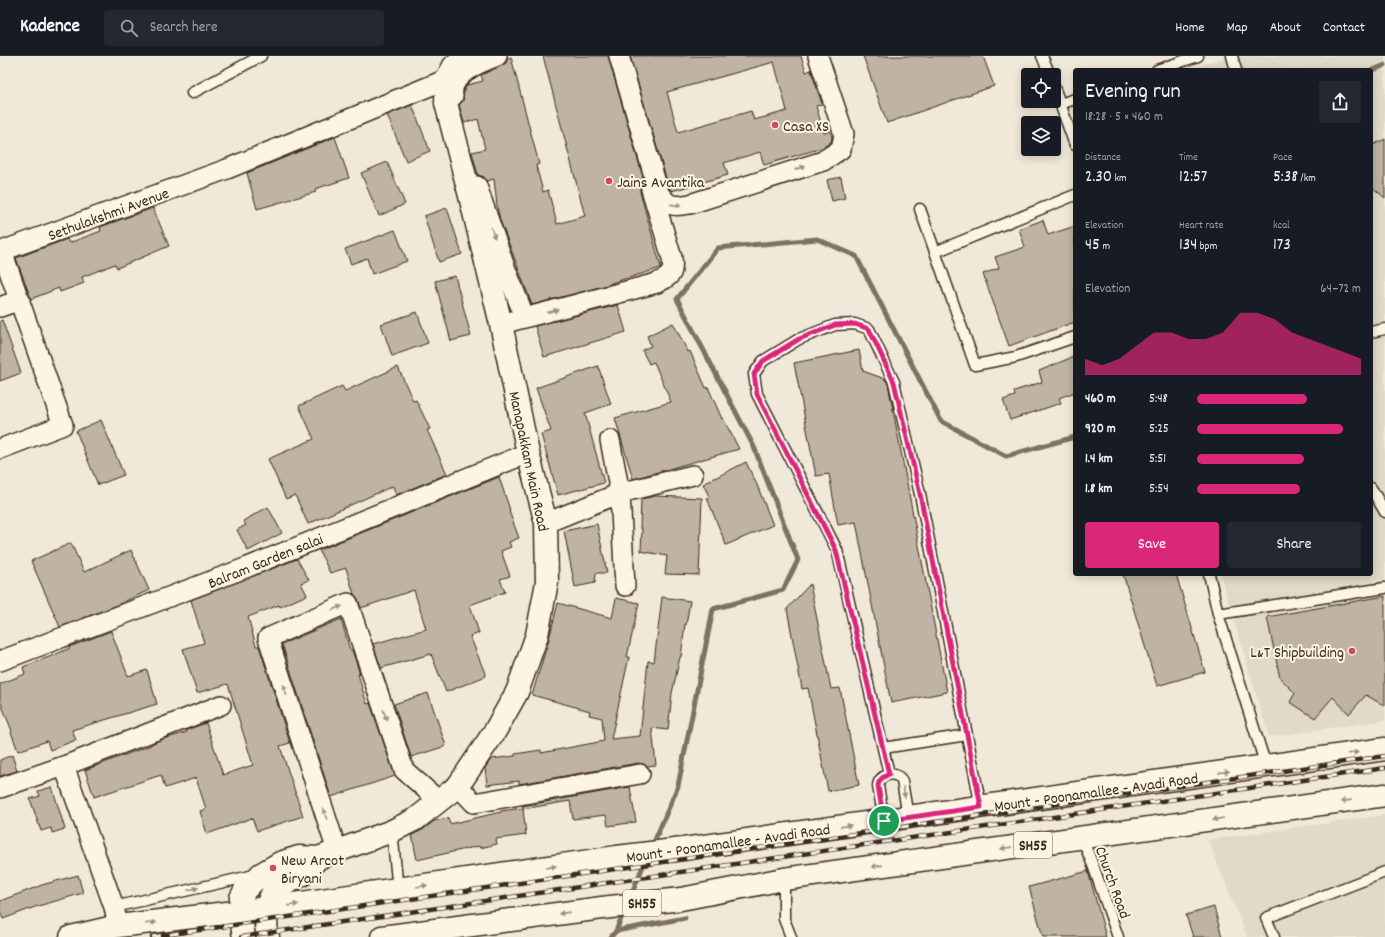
<!DOCTYPE html>
<meta charset="utf-8">
<style>
body{margin:0;font-family:Dekko,sans-serif;background:#242831;color:#f1f3f6;height:100vh;display:flex;flex-direction:column;font-size:15px;white-space:nowrap}
*{box-sizing:border-box;margin:0}
p{font-size:13px;color:#9ea1a6}
.icon{flex:none;width:22px;height:22px;fill:none;stroke:currentColor;stroke-width:2;stroke-linecap:round;stroke-linejoin:round}
.map{position:relative;flex:1;overflow:hidden}
.details{position:absolute;left:1073px;top:12px;width:300px;height:508px;display:flex;flex-direction:column;background:#171b24;border-radius:4px;box-shadow:0 2px 10px #0003}
.details>*{flex:none}
.buttons{position:absolute;left:1021px;top:12px;display:grid;gap:8px}
.buttons a{display:grid;place-items:center;width:40px;height:40px;border-radius:4px;background:#171b24;box-shadow:0 2px 10px #0003;font-size:20px}
.pin{position:absolute;display:grid;place-items:center;width:34px;height:34px;color:#fff;margin:-17px;border:2px solid #fff;border-radius:50%;box-shadow:0 1px 4px #0007}
.round{display:grid;place-items:center;flex:none;width:42px;height:42px;border-radius:4px;background:#242831}
.summary{display:flex;align-items:center;justify-content:space-between;height:68px;padding:0 12px}
h1{font-size:22px;font-weight:600;line-height:30px}
.metrics{display:grid;grid-template-columns:repeat(3,1fr);gap:6px;height:68px;padding:4px 12px}
.metrics div{display:grid;align-content:center}
.metrics b{font-size:17px;font-weight:600}
.metrics small{font-size:11px;font-weight:400}
.metrics p{font-size:11px}
.chart{height:112px;padding:8px 12px}
.chart p{display:flex;justify-content:space-between}
.chart svg{width:100%;height:72px;margin-top:4px;fill:#db2777;opacity:.7}
.action{display:flex;gap:8px;margin-top:auto;padding:8px 12px}
.action a{flex:1;height:46px;border-radius:4px;background:#db2777;color:#fff;font-size:16px;font-weight:600;line-height:46px;text-align:center}
.action a+a{background:#242831;color:#f1f3f6}
ul{padding:0 12px;list-style:none;font-size:13px}
li{display:grid;grid-template-columns:64px 48px 1fr;align-items:center;height:30px}
li i{height:10px;border-radius:5px;background:#db2777}
header{display:flex;align-items:center;gap:24px;box-sizing:border-box;height:56px;padding:0 20px;background:#171b24;border-bottom:1px solid #363941}
header strong{font-size:19px}
nav{display:flex;gap:22px;margin-inline-start:auto;font-size:14px}
.search{width:280px;height:36px;background:#242831;display:flex;align-items:center;gap:10px;box-sizing:border-box;padding:0 14px;border-radius:4px;color:#9ea1a6;font-size:15px}
.map>svg:first-child{display:block}
</style>
<header>
<strong>Kadence</strong>
<div class="search"><svg class="icon" aria-label="search" viewBox="0 0 24 24"><circle cx="10" cy="10" r="6"/><path d="M15 15l6 6"/></svg>Search here</div>
<nav><a>Home</a><a>Map</a><a>About</a><a>Contact</a></nav>
</header>
<div class="map">
<svg width="1385" height="881" viewBox="0 0 1385 881">
<rect width="100%" height="100%" fill="#f0e9d9"/>
<filter id="ink" filterUnits="userSpaceOnUse"><feTurbulence type="fractalNoise" baseFrequency=".025" numOctaves="2"/><feDisplacementMap in="SourceGraphic" scale="8" xChannelSelector="R" yChannelSelector="G"/><feConvolveMatrix kernelMatrix="1 2 1 2 8 2 1 2 1" color-interpolation-filters="sRGB"/></filter>
<g filter="url(#ink)">
<path fill="#e1d9c9" d="M1228,0H1385V664L1269,681L1220,518H1371V14H1187Z
M1385,759V881H1247L1208,784Z"/>
<g fill="none" stroke-linecap="round" stroke-linejoin="round">
<path stroke="#7e7163" stroke-width="5" d="M1371,15L1385,9
M652,791L678,730L713,553L783,534L798,504L754,391L677,243L718,192L817,183L856,200L941,365L1006,400L1075,381
M629,844L646,803
M616,875L685,862
M611,881L616,875L624,855"/>
</g>
<path fill="#beb3a4" stroke="#3b2a1e" fill-rule="evenodd" d="M543,0H608L644,125L640,130V136L661,211V212L611,227V228L532,249L500,164L497,150L494,123L487,125L484,121L478,119L472,96L485,93L478,63L464,67L459,49L463,45L464,34L467,29L483,25L481,19L501,10L506,7L508,2L511,1L539,108L536,109L543,136L548,134L557,168L585,160Z
M630,0H801L806,16L811,14L822,48L816,50L824,77L830,75L832,81L831,86L822,92L764,109L760,96L724,107L728,119L672,135L669,132ZM774,6L787,55L754,64L751,55L678,76L667,36Z
M863,0H983L994,30L887,67Z
M412,49L430,95L406,105L387,59Z
M335,81L349,122L315,133L316,136L257,153L247,117Z
M1385,83V142L1371,130V90Z
M387,106L405,148L379,160L361,117Z
M841,121L845,142L832,145L827,124Z
M153,152L169,190L117,212L115,208L82,221L84,227L60,236L59,232L31,243L16,202L67,183L69,187L101,175L100,171Z
M447,152L462,198L439,206L424,160Z
M1043,164L1048,179L1075,170V266L1009,290L983,218L999,212L995,201L1025,191L1019,173Z
M395,174L407,205L372,218L367,202L351,208L345,193Z
M455,220L471,280L451,285L435,225Z
M618,249L626,276L544,301L535,270Z
M417,256L428,287L392,300L381,268Z
M2,264L21,317L0,325V265Z
M673,267L688,296L690,295L706,332L708,331L722,363L723,362L739,393L633,423L615,362L671,346L654,306L649,308L642,294L651,290L647,280Z
M859,294L863,315L885,323L888,328L947,636L891,647L856,466L838,469L829,418L816,420L794,307Z
M1075,300V336L1059,342L1061,347L1010,364L1003,344L1015,340L1014,335L1042,326L1039,315Z
M598,310L611,348L585,357L604,427L558,439L541,378L551,375L536,332Z
M398,311L413,345L416,344L430,373L427,374L447,418L396,439L393,430L308,468L295,439L286,443L268,403L314,383L299,350L342,330L345,335Z
M101,364L124,419L98,429L76,375Z
M746,406L757,429L773,469L726,489L707,442H710L703,428Z
M499,421L510,454L509,455L519,482L509,486L511,491L501,495L510,520L500,523L505,536L470,549L479,577L470,580L486,620L446,636L431,598L381,612L373,588L426,573L414,534L361,552L358,543L354,538L346,512L330,517L319,494Z
M655,440L702,442L699,519L665,518L667,500L641,495L642,472H640L641,443Z
M268,451L282,477L248,495L237,474L246,469L243,465Z
M597,468L607,517H596L595,527L575,531L564,475Z
M71,487L84,516L131,494L149,534L115,550L60,571L31,505Z
M297,503L309,524L301,527L307,539L280,551L279,549L248,561L256,590H259L290,687L280,690L303,760L257,775L252,762L207,778L200,755L206,753L196,722L165,732L161,719L94,741L85,714L151,689V688L160,684L187,676L186,674L206,667L223,719L253,709L228,628L197,637L183,593L204,587L191,544Z
M1123,518H1176L1205,616L1157,630Z
M810,528L831,633L840,632L859,729L828,735L808,632L802,633L787,553Z
M1385,540V650L1366,639L1349,658L1333,641L1315,662L1290,646L1295,637L1280,622L1267,561Z
M662,541L690,545L686,569L685,568L681,601H680L672,637L668,674L652,672L656,709L647,710L643,708L638,707L519,728V725L487,729L485,712L491,703L515,700V698L541,694V697L604,685L602,662L589,659L590,655L532,639L549,583L558,547L612,562L616,542L639,547L627,601H629L611,683L640,680L648,605L654,606Z
M341,563L350,594H352L360,618H358L367,648L370,647L395,720L331,741L282,588Z
M111,575L128,620L147,614L157,648L72,674L76,684L50,694L47,685L18,695L11,676L12,675L0,645V628L25,618L23,611L54,599L70,592L69,591Z
M428,637L446,690L411,701L394,648Z
M12,699L17,715L0,720V704Z
M52,731L65,773L52,777L51,772L41,775L30,743L40,740L38,735Z
M630,731L636,766L608,770L606,759L573,763L570,745L523,753L526,779L496,783L497,788L480,792L479,790L417,804L412,779L424,773L434,765L448,762L450,768L501,756V755L523,752L522,750Z
M1088,815L1106,881H1043L1029,831Z
M78,819L83,837L35,851L3,863L0,855V845L42,829Z
M1214,851L1222,881H1193L1186,859Z"/>
<g fill="none" stroke-linecap="round" stroke-linejoin="round">
<defs>
<path id="service" d="M1042,0L1050,19
M1232,0L1236,14
M1157,14L1198,0
M1054,31L1075,89
M192,37L261,0
M1060,48L1075,43
M920,153L975,309L1016,301L1075,281
M935,196L1075,139
M1371,276L1385,273
M1371,432L1385,456
M1209,518L1218,558L1266,710
M1218,558L1385,532
M883,692L967,679
M889,718L837,494L757,338L754,318L763,305L799,283L835,269L855,268L869,273L894,326L920,438L981,751
M884,765L878,730C879,718 896,714 902,725L908,761
M392,775L398,834
M1082,782L1094,812L1118,881
M784,823V863L791,881
M114,851L255,819
M1274,881L1266,862L1385,816"/>
<path id="minor" d="M619,0L659,137C669,151 673,151 690,148L823,105L841,93L844,78L818,0
M453,40C449,18 481,6 497,0
M477,130L505,211L525,262
M0,251L20,244
M501,268L657,227C671,220 674,218 672,202L651,133
M610,384L620,437L625,530
M0,393L63,369L2,195L227,113L447,23
M546,467L620,437L693,419
M0,605L248,511L528,397
M64,710L114,851L118,870
M458,730L474,747L640,718
M0,732L64,710L221,649
M337,795L268,582L348,547L404,714L439,745"/>
<path id="secondary" d="M244,881L240,856L241,842L245,834L261,818L280,807L299,801L318,802L392,775L416,763L458,730L495,675L517,636L537,579L547,526L546,467L528,397L501,268L470,140L446,47L447,23L454,10L466,0
M268,881C265,869 265,850 272,838C279,829 294,824 303,818C309,814 313,807 318,802"/>
<path id="primary" d="M71,881L118,870L267,852L617,801L683,793L1385,693
M382,881L602,852L681,843L784,823L1385,739"/>
</defs>
<use href="#service" stroke="#3b2a1e" stroke-width="13"/>
<use href="#minor" stroke="#3b2a1e" stroke-width="22"/>
<use href="#secondary" stroke="#3b2a1e" stroke-width="25"/>
<use href="#primary" stroke="#3b2a1e" stroke-width="25"/>
<use href="#service" stroke="#fcf5e5" stroke-width="10"/>
<use href="#minor" stroke="#fcf5e5" stroke-width="19"/>
<use href="#secondary" stroke="#fcf5e5" stroke-width="22"/>
<use href="#primary" stroke="#fcf5e5" stroke-width="22"/>
<defs>
<path id="rail" d="M152,881L1385,700
M241,881L1385,712"/>
</defs>
<use href="#rail" stroke="#3b2a1e" stroke-width="4.5"/>
<use href="#rail" stroke="#fcf5e5" stroke-width="3" stroke-dasharray="9" stroke-linecap="butt"/>
</g>
<defs><path id="oneway-solid" d="M-6-.8H1V-3.2L6.5 0L1 3.2V.8H-6Z"/></defs>
<g fill="#9c9082">
<use href="#oneway-solid" transform="translate(800 112) rotate(-18)"/>
<use href="#oneway-solid" transform="translate(676 149) rotate(6)"/>
<use href="#oneway-solid" transform="translate(493 177) rotate(71)"/>
<use href="#oneway-solid" transform="translate(553 255) rotate(-15)"/>
<use href="#oneway-solid" transform="translate(337 552) rotate(-23)"/>
<use href="#oneway-solid" transform="translate(285 634) rotate(-108)"/>
<use href="#oneway-solid" transform="translate(385 659) rotate(71)"/>
<use href="#oneway-solid" transform="translate(1353 697) rotate(-8)"/>
<use href="#oneway-solid" transform="translate(1224 716) rotate(-8)"/>
<use href="#oneway-solid" transform="translate(904 736) rotate(80)"/>
<use href="#oneway-solid" transform="translate(1346 745) rotate(172)"/>
<use href="#oneway-solid" transform="translate(325 758) rotate(-108)"/>
<use href="#oneway-solid" transform="translate(1218 763) rotate(172)"/>
<use href="#oneway-solid" transform="translate(846 770) rotate(-8)"/>
<use href="#oneway-solid" transform="translate(1006 792) rotate(172)"/>
<use href="#oneway-solid" transform="translate(877 810) rotate(172)"/>
<use href="#oneway-solid" transform="translate(551 811) rotate(-9)"/>
<use href="#oneway-solid" transform="translate(422 830) rotate(-9)"/>
<use href="#oneway-solid" transform="translate(193 833) rotate(-13)"/>
<use href="#oneway-solid" transform="translate(293 849) rotate(-8)"/>
<use href="#oneway-solid" transform="translate(564 857) rotate(172)"/>
<use href="#oneway-solid" transform="translate(151 867) rotate(-7)"/>
</g>
</g>
<g fill="none" stroke-linecap="round" stroke-linejoin="round" filter="url(#ink)">
<defs>
<path id="route" d="M855,268L869,273L894,326L920,438L981,751L884,765L878,730C879,723 883,721 889,718L836,494L757,338L754,318L763,305L799,283L835,269Z"/>
</defs>
<use href="#route" stroke="#fff" stroke-width="8"/>
<use href="#route" stroke="#db2777" stroke-width="5"/>
</g>
<g fill="#d1495b" stroke="#fcf5e5" stroke-width="1.5">
<circle cx="775" cy="69" r="4"/>
<circle cx="609" cy="125" r="4"/>
<circle cx="1352" cy="595" r="4"/>
<circle cx="273" cy="812" r="4"/>
</g>
<g text-anchor="middle" stroke-width="4" stroke-linejoin="round" paint-order="stroke">
<g fill="#fcf5e5" stroke="#75675a" stroke-width="1">
<rect x="1014" y="776" width="38" height="26" rx="3"/>
<rect x="623" y="834" width="38" height="26" rx="3"/>
</g>
<g font-size="15" font-weight="bold" fill="#3b2a1e">
<text x="1033" y="794">SH55</text>
<text x="642" y="852">SH55</text>
</g>
<g font-size="16" fill="#3b2a1e" stroke="#fcf5e5" text-anchor="start">
<text x="783" y="75">Casa XS</text>
<text x="617" y="131">Jains Avantika</text>
<text x="1344" y="601" text-anchor="end">L&amp;T Shipbuilding</text>
<text x="281" y="809">New Arcot<tspan x="281" dy="18">Biryani</tspan></text>
</g>
<g font-size="16" fill="#3b2a1e" stroke="#fcf5e5">
<text transform="translate(108 157) rotate(-20)" y="6">Sethulakshmi Avenue</text>
<text transform="translate(530 405) rotate(78)" y="6">Manapakkam Main Road</text>
<text transform="translate(265 504) rotate(-22)" y="6">Balram Garden salai</text>
<text transform="translate(1096 735) rotate(-8)" y="6">Mount - Poonamallee - Avadi Road</text>
<text transform="translate(728 786) rotate(-8)" y="6">Mount - Poonamallee - Avadi Road</text>
<text transform="translate(1114 826) rotate(70)" y="6">Church Road</text>
</g>
</g>
</svg>
<div class="buttons">
<a><svg class="icon" aria-label="locate" viewBox="0 0 24 24"><circle cx="12" cy="12" r="6"/><path d="M12 2v4M12 18v4M2 12h4M18 12h4"/></svg></a>
<a><svg class="icon" aria-label="layers" viewBox="0 0 24 24"><path d="M12 4l9 5-9 5-9-5zM3 14l9 5 9-5"/></svg></a>
</div>
<div class="pin" style="left:884px;top:765px;background:#1e9e55"><svg class="icon" aria-label="arrive" viewBox="0 0 24 24"><path d="M6 21V4h12l-3 4 3 4H6"/></svg></div>
<section class="details">
<div class="summary"><div><h1>Evening run</h1><p>18:28 · 5 × 460 m</p></div><a class="round"><svg class="icon" aria-label="share" viewBox="0 0 24 24"><path d="M12 15V3M7 8l5-5 5 5M5 13v7h14v-7"/></svg></a></div>
<div class="metrics">
<div><p>Distance</p><b>2.30<small> km</small></b></div>
<div><p>Time</p><b>12:57</b></div>
<div><p>Pace</p><b>5:38<small> /km</small></b></div>
</div>
<div class="metrics">
<div><p>Elevation</p><b>45<small> m</small></b></div>
<div><p>Heart rate</p><b>134<small> bpm</small></b></div>
<div><p>kcal</p><b>173</b></div>
</div>
<div class="chart"><p><span>Elevation</span>64–72 m</p>
<svg viewBox="0 0 160 44" preserveAspectRatio="none"><path d="M0 44V34L10 38L20 34L30 26L40 18L50 18L60 22L70 22L80 18L90 6L100 6L110 10L120 18L130 22L140 26L150 30L160 34V44z"/></svg>
</div>
<ul>
<li><b>460 m</b>5:48<i style="width:67%"></i></li>
<li><b>920 m</b>5:25<i style="width:89%"></i></li>
<li><b>1.4 km</b>5:51<i style="width:65%"></i></li>
<li><b>1.8 km</b>5:54<i style="width:63%"></i></li>
</ul>
<div class="action"><a>Save</a><a>Share</a></div>
</section>
</div>
